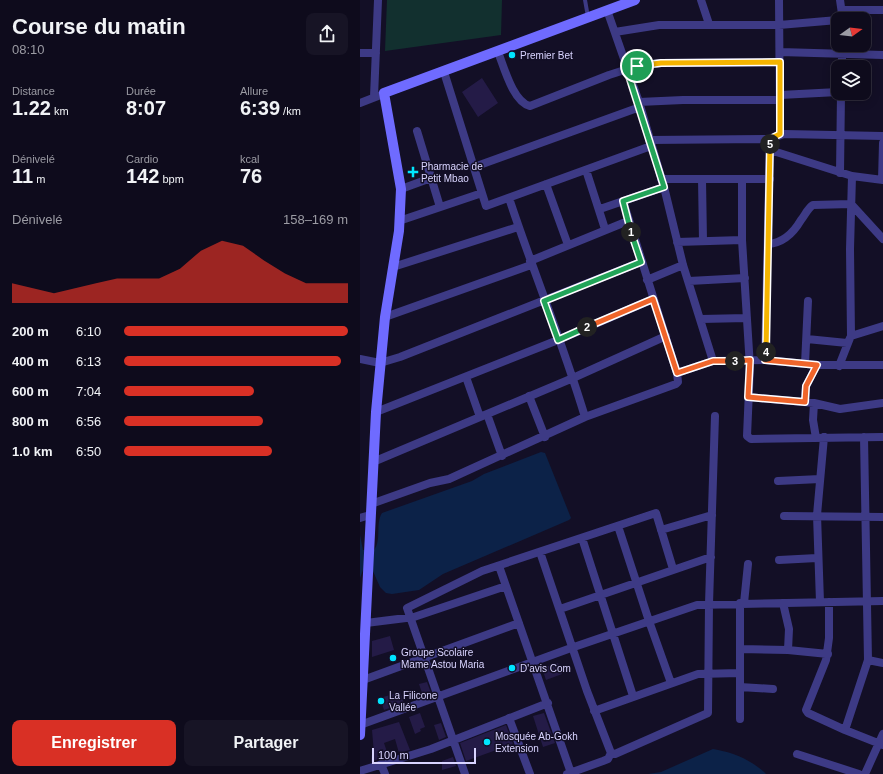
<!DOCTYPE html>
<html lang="fr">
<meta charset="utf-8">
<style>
body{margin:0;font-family:Helvetica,sans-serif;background:#171425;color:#f1f3f6;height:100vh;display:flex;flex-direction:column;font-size:15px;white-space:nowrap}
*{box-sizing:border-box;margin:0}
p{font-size:13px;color:#9b9ba3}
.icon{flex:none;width:22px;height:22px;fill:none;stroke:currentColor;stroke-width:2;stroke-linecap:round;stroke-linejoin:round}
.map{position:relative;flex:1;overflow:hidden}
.drawer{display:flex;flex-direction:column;background:#0e0b1c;width:360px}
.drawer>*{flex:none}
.needle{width:26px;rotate:75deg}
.fabs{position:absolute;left:471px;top:12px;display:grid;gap:8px}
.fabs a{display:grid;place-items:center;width:40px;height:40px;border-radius:8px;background:#0e0b1c;box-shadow:0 2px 10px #0003,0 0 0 1px #2e2b3b;font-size:20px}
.scale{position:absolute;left:12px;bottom:10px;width:104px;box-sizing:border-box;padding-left:4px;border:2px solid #d9d4ff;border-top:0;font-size:11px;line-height:14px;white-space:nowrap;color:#d9d4ff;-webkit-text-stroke:3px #130f26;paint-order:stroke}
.pin{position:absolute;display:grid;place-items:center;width:34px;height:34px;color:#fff;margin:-17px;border:2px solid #fff;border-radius:50%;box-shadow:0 1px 4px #0007}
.km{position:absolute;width:20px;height:20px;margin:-10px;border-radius:50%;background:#222;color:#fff;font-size:11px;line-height:20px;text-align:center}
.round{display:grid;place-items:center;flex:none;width:42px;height:42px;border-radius:8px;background:#171425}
.overview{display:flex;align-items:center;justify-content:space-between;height:68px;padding:0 12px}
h1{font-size:22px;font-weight:800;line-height:30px}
.metrics{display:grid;grid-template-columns:repeat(3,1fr);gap:6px;height:68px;padding:4px 12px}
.metrics div{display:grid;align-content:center}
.metrics b{font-size:20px;font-weight:800}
.metrics small{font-size:11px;font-weight:400}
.metrics p{font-size:11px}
.chart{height:112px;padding:8px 12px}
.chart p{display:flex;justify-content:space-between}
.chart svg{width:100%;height:72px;margin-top:4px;fill:#d93025;opacity:.7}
.cta{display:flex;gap:8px;margin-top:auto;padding:8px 12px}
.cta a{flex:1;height:46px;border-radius:8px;background:#d93025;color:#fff;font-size:16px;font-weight:800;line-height:46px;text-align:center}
.cta a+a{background:#171425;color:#f1f3f6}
ul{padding:0 12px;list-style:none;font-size:13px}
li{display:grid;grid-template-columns:64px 48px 1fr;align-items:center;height:30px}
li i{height:10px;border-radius:5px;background:#d93025}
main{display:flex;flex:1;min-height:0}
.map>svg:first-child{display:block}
</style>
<main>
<section class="drawer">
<div class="overview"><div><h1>Course du matin</h1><p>08:10</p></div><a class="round"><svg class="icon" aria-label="share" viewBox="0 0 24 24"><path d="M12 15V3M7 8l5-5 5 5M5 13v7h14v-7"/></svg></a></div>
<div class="metrics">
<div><p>Distance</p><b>1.22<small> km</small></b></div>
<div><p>Durée</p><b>8:07</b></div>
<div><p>Allure</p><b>6:39<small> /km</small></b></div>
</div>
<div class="metrics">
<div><p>Dénivelé</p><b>11<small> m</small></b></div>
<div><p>Cardio</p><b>142<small> bpm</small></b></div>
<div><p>kcal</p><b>76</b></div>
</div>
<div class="chart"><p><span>Dénivelé</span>158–169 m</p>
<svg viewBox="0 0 160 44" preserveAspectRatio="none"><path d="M0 44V32L10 35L20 38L30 35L40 32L50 29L60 29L70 29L80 23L90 12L100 6L110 9L120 18L130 26L140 32L150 32L160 32V44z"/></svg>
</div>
<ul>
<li><b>200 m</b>6:10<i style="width:100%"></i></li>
<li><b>400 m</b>6:13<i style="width:97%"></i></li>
<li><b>600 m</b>7:04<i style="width:58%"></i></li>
<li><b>800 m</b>6:56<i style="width:62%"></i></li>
<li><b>1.0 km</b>6:50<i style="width:66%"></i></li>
</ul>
<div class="cta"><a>Enregistrer</a><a>Partager</a></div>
</section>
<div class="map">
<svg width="523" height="774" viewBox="0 0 523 774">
<rect width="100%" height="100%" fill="#130f26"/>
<path fill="#12302f" d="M27,0H142L141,35L25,51Z"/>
<path fill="#0c2248" d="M181,452L185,453L211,518L209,520L83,574L59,590L32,594L26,593L20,587L12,569L3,570L0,578V535L3,550H14C22,540 15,524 22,513L112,481L124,474Z
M353,749C372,752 392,760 406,774H288L301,772Z"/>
<path fill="#241b47" d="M122,78L138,103L118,117L102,92Z
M30,636L34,650L12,657V641Z
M198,663L202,674L186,680L182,668Z
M67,682L71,693L63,696L59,684Z
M40,692L44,703L24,710L20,698Z
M60,713L65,727L60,729L61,731L55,734L49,717Z
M184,713L195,743L183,747L173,716Z
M39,722L50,750L39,753L35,739L24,743L28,755L11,762L12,754H14L12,730Z
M81,723L86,737L79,740L74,725Z
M146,725L153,744L106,761L100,743Z
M93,757L96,766L82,770V761Z"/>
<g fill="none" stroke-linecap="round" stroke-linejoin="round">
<path stroke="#3d3a85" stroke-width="4" d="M225,0L228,17"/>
<path stroke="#3d3a85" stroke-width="8" d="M341,0L349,24
M419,0L420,134
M480,0L482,14
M247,10L279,102L304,187L323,265L353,361
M482,10H523
M255,32L299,25H419L478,20
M138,52C144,67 153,102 170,106L249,75L277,66L301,63L420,62
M420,52L523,55
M0,53H16
M482,67V45
M84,72L126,206L291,146
M420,95L478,92
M14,97L18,0
M279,102L323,100H420
M0,103L18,96
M57,131L80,207
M289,140L410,139
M410,150L492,176L523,180
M114,167L280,107
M226,170L245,229
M480,173L481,93
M492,176L490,249L491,336L523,326
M301,179H410
M342,179L343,241
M382,179V240L390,367L387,436L391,439L523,437
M522,180L523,143
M186,184L208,245
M41,189L71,178
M149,198C173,271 203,343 225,417
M240,209L304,187
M39,221L122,193
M317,242L382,240
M408,244C423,243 434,232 441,220C445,215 448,208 453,205L491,204L523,239
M170,261L268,221
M33,267L158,227
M287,280L323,265
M329,281L385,278
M25,317L171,265
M341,319L387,318
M447,339L487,343
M0,359L20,363L40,357L281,262
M405,360L410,139L424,134L523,136
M445,364L448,301
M479,366L490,338
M317,373L353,361L405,360L457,365H523
M106,377L120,417
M169,396L185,437
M388,397L454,403L480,409L523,403
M445,402L446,386L457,365
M454,403L453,420L456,438
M16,412L198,340L293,299
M127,414L142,456
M13,462L213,378L306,336
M418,481L460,479
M11,504L70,483L89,479L225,417L316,384L318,382L317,373L263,201
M424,516L523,517
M0,518L10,515
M258,526L289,621L311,683
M301,530L352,515
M222,538L273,696
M180,552L227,691L251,753
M419,560L457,558
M139,566L211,773
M460,602L457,515L464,437
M469,602V638L466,660L446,710L448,713L485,730L523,745
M384,603L388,564
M423,603L429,629L428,650
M200,609L351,557
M6,623L54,617L146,586
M380,649L428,650L468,654
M508,660L523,663
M3,680L159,623
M380,687L413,689
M234,711L338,674L380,673
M149,718L170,774
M380,719V603
M0,725L211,648L337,605L523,601
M485,730L508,660L504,437
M251,753L255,754L348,713L349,604L355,416
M437,754L499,774
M21,764L25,774
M0,771L71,749L188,703
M105,774L47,608L122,571L296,513L313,569
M207,774L243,761L248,759L251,753
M505,774L523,734"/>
<path stroke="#6f6bff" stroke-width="10" d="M0,735L16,412L25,317L39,231L41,189L24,93L275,0"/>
</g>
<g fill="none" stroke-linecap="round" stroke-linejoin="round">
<defs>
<path id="split-1" d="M271,232L263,201L304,187L267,70L277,66"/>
<path id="split-2" d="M227,327L198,340L184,301L281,262L271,232"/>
<path id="split-3" d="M227,327L293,299L317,373L353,361H375"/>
<path id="split-4" d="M375,361L390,360L388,397L445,402L446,386L457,365L405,360L406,352"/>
<path id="split-5" d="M406,352L410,144"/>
<path id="split-6" d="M277,66L301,63L420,62V134L410,139V144"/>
</defs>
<use href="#split-1" stroke="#fff" stroke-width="8"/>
<use href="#split-2" stroke="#fff" stroke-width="8"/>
<use href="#split-3" stroke="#fff" stroke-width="8"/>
<use href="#split-4" stroke="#fff" stroke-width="8"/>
<use href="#split-5" stroke="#fff" stroke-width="8"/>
<use href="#split-6" stroke="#fff" stroke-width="8"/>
<use href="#split-1" stroke="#22a559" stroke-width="5"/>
<use href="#split-2" stroke="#22a559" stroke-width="5"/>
<use href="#split-3" stroke="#f0652b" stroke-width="5"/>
<use href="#split-4" stroke="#f0652b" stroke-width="5"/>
<use href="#split-5" stroke="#f5b400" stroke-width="5"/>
<use href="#split-6" stroke="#f5b400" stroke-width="5"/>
</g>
<g fill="#00e5ff" stroke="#130f26" stroke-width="1.5">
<circle cx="152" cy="55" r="4"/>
<path d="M51 166h4v4h4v4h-4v4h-4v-4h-4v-4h4z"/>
<circle cx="33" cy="658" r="4"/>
<circle cx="152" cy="668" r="4"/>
<circle cx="21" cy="701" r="4"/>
<circle cx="127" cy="742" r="4"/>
</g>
<g text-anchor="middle" stroke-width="3" stroke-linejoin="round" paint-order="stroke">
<g font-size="10" fill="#d9d4ff" stroke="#130f26" text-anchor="start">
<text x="160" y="59">Premier Bet</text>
<text x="61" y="170">Pharmacie de<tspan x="61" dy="12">Petit Mbao</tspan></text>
<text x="41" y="656">Groupe Scolaire<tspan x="41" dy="12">Mame Astou Maria</tspan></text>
<text x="160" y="672">D'avis Com</text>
<text x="29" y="699">La Filicone<tspan x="29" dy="12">Vallée</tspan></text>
<text x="135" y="740">Mosquée Ab-Gokh<tspan x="135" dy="12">Extension</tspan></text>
</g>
</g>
</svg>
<div class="fabs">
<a><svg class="needle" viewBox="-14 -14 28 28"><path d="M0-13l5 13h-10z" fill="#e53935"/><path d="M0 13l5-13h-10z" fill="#9b9ba3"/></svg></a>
<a><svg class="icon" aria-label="layers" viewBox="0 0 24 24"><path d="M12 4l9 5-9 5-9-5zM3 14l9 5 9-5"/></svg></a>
</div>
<div class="scale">100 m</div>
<div class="pin" style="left:277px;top:66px;background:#1e9e55"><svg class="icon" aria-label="arrive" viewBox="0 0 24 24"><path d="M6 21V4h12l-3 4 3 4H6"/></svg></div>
<b class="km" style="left:271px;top:232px">1</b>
<b class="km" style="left:227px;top:327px">2</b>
<b class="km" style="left:375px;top:361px">3</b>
<b class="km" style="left:406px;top:352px">4</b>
<b class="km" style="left:410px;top:144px">5</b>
</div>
</main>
